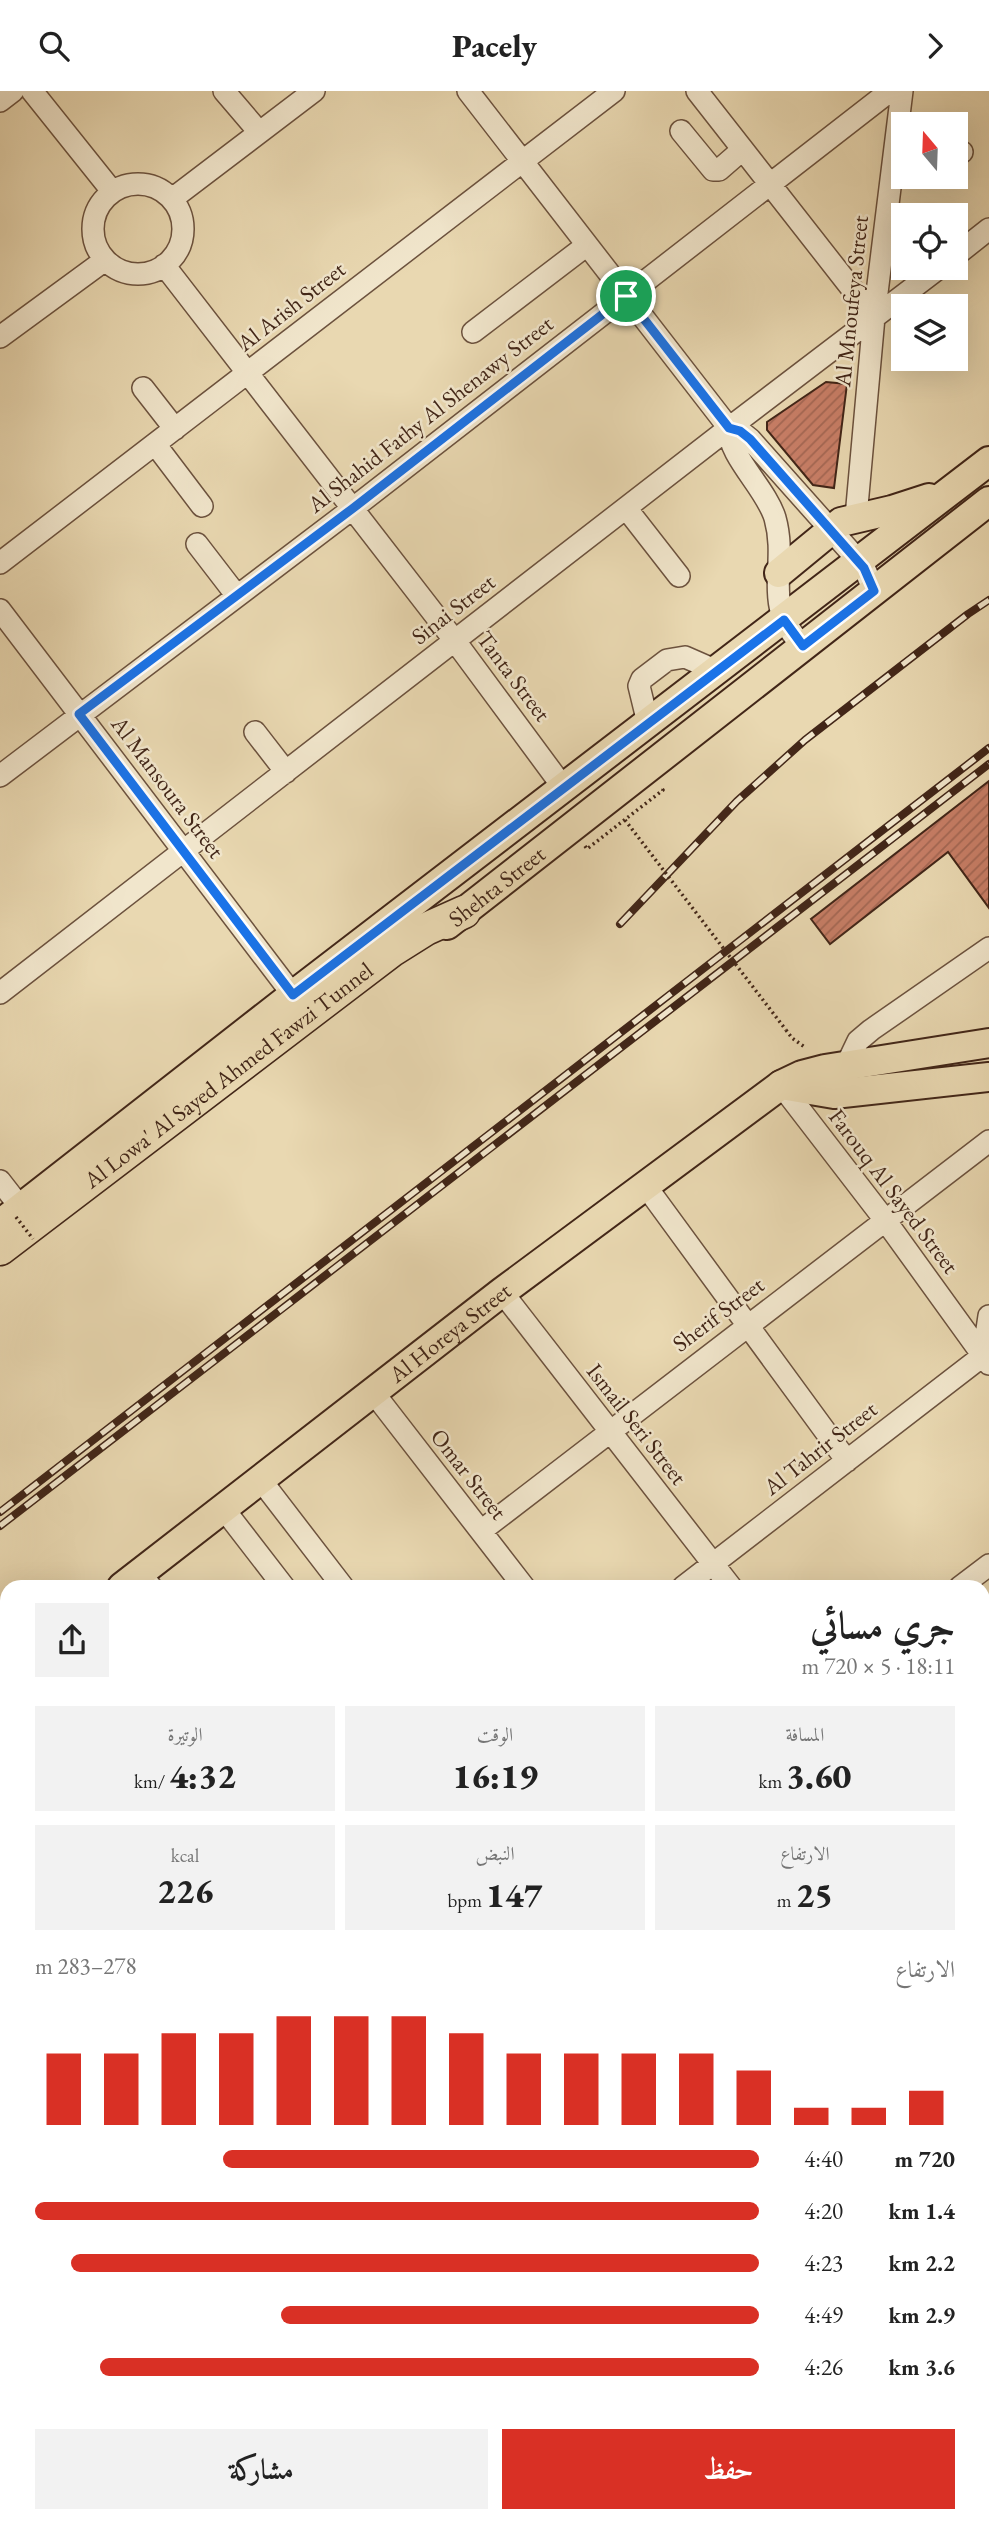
<!DOCTYPE html>
<html lang="ar">
<meta charset="utf-8">
<style>
body{margin:0;font-family:"EB Garamond",Amiri,serif;background:#f2f2f2;color:#222;direction:rtl;height:100vh;display:flex;flex-direction:column;font-size:26px;white-space:nowrap}
*{box-sizing:border-box;margin:0}
p{font-size:23px;color:#767676}
.icon{flex:none;width:38px;height:38px;fill:none;stroke:currentColor;stroke-width:2;stroke-linecap:round;stroke-linejoin:round}
.map{position:relative;flex:1;overflow:hidden;direction:ltr}
.details{position:absolute;left:0px;top:1489px;width:990px;height:943px;display:flex;flex-direction:column;background:#fff;border-radius:21px 21px 0 0;box-shadow:0 7px 28px #0002;direction:rtl}
.details>*{flex:none}
.needle{width:46px;rotate:341deg}
.buttons{position:absolute;left:891px;top:21px;display:grid;gap:14px}
.buttons a{display:grid;place-items:center;width:77px;height:77px;border-radius:0px;background:#fff;box-shadow:0 7px 28px #0002;font-size:35px}
.pin{position:absolute;display:grid;place-items:center;width:60px;height:60px;color:#fff;margin:-30px;border:4px solid #fff;border-radius:50%;box-shadow:0 2px 7px #0007}
.round{display:grid;place-items:center;flex:none;width:74px;height:74px;border-radius:0px;background:#f2f2f2}
.summary{display:flex;align-items:center;justify-content:space-between;height:119px;padding:0 35px}
h1{font-size:38px;font-weight:800;line-height:52px}
.metrics{display:grid;grid-template-columns:repeat(3,1fr);gap:10px;height:119px;padding:7px 35px}
.metrics div{display:grid;align-content:center;border-radius:0px;background:#f2f2f2;text-align:center}
.metrics b{font-size:35px;font-weight:800}
.metrics small{font-size:19px;font-weight:400}
.metrics p{font-size:19px}
.chart{height:196px;padding:14px 35px}
.chart p{display:flex;justify-content:space-between}
.chart svg{width:100%;height:126px;margin-top:7px;stroke:#d93025;stroke-width:6}
.action{display:flex;gap:14px;margin-top:auto;padding:14px 35px}
.action a{flex:1;height:80px;border-radius:0px;background:#d93025;color:#fff;font-size:28px;font-weight:800;line-height:80px;text-align:center}
.action a+a{background:#f2f2f2;color:#222}
ul{padding:0 35px;list-style:none;font-size:23px}
li{display:grid;grid-template-columns:112px 84px 1fr;align-items:center;height:52px}
li i{height:18px;border-radius:9px;background:#d93025}
header{display:flex;justify-content:space-between;align-items:center;height:91px;padding:0 35px;background:#fff;font-size:32px;font-weight:800}
.map>svg:first-child{display:block}
</style>
<header><svg class="icon" aria-label="forward" viewBox="0 0 24 24"><path d="M9 5l7 7-7 7"/></svg>Pacely<svg class="icon" aria-label="search" viewBox="0 0 24 24"><circle cx="10" cy="10" r="6"/><path d="M15 15l6 6"/></svg></header>
<div class="map">
<svg width="989" height="2432" viewBox="0 0 989 2432">
<defs>
<pattern id="building-hatch" width="6" height="6" patternUnits="userSpaceOnUse" patternTransform="scale(1.75)"><rect width="6" height="6" fill="#c77e66"/><path d="M-1 1l2-2M0 6l6-6M5 7l2-2" fill="none" stroke="#a36753"/></pattern>
</defs>
<rect width="100%" height="100%" fill="#e9d8b1"/>
<filter id="stains"><feTurbulence type="fractalNoise" baseFrequency=".00286" numOctaves="4"/><feColorMatrix values="0 0 0 0 .2 0 0 0 0 .09 0 0 0 0 .02 0 0 0 .5 -.17"/></filter>
<radialGradient id="worn" r=".72"><stop offset=".6" stop-color="#630" stop-opacity="0"/><stop offset="1" stop-color="#630" stop-opacity=".3"/></radialGradient>
<path fill="url(#building-hatch)" stroke="#422618" stroke-width="2" d="M826,291L847,293L834,397L813,394L767,339V331Z
M989,690V817L948,761L830,853L811,828Z"/>
<g fill="none" stroke-linecap="round" stroke-linejoin="round">
<path stroke="#c8b492" stroke-width="32" stroke-dasharray="32 16" stroke-linecap="butt" d="M0,1681L7,1690
M0,1714L7,1723
M0,1865L7,1859"/>
<defs>
<path id="minor" d="M32,0L112,100
M224,0L259,41
M468,0L729,337C728,365 766,397 775,427C789,477 760,512 803,555
M697,0L874,226
M0,10L13,0
M681,40L713,79H719L742,59
M956,61H962
M93 138a45 45 0 1 1 90 0a45 45 0 1 1-90 0Z
M172,108L314,0
M956,164L989,138
M164,174L455,550L563,696
M473,241L587,154
M0,246L105,169
M143,297L175,338
M729,337L740,340L750,348L864,476L874,500
M155,353L202,415
M626,417L679,485
M856,426L874,226L902,0
M197,453L237,505
M0,472L614,0
M0,519L293,904
M648,632L639,595L642,588L667,569L685,566L717,580
M255,641L286,681
M0,685L352,418L890,0
M0,902L729,337L939,177
M846,975L858,950L871,939L989,857
M781,994L885,1129L989,1273
M0,1090L21,1117
M645,1094L847,1370
M502,1201L731,1496
M983,1265L989,1225
M373,1301L524,1496
M260,1388L343,1496
M223,1417L284,1496
M481,1440L989,1050
M140,1482L151,1496
M683,1496L989,1260
M960,1496L989,1474
M984,1693L989,1688
M984,1822L989,1829
M0,1827L7,1821
M0,1886L7,1881
M984,1913L989,1909
M0,2010L7,2019
M984,2120L989,2116
M0,2129L7,2124
M0,2236L7,2230
M0,2284L7,2294
M984,2330L989,2325
M0,2337L7,2331
M984,2370L989,2377
M107,2426L112,2432
M322,2426L327,2432
M815,2426L820,2432
M20,2432L29,2426
M159,2432L168,2426
M299,2432L307,2426
M437,2432L445,2426
M851,2432L859,2426"/>
<g id="major">
<path d="M779,482L841,431L892,419L929,407"/>
<path id="s1" d="M447,834L989,410"/>
<path d="M781,994L834,1003L989,986"/>
<path d="M0,1133L293,904L989,370"/>
<path id="s2" d="M122,1496L502,1201L781,994L802,984L825,978L989,952"/>
<path d="M0,1591L7,1586"/>
<path d="M0,1657L7,1666"/>
<path d="M0,1737L7,1747"/>
<path d="M524,2426L529,2432"/>
</g>
<g id="highway">
<path id="s3" d="M0,1158L391,860L426,838L464,821"/>
<path d="M545,2426L550,2432"/>
<path d="M577,2426L582,2432"/>
</g>
</defs>
<use href="#minor" stroke="#6c523e" stroke-width="24"/>
<use href="#major" stroke="#422618" stroke-width="32"/>
<use href="#highway" stroke="#422618" stroke-width="35"/>
<path stroke="#422618" stroke-width="3.5" stroke-dasharray="2 3.5" stroke-linecap="butt" d="M585,755L587,758L663,699L661,696
M786,939L792,947L806,957"/>
<use href="#minor" stroke="#f1e6cc" stroke-width="21"/>
<use href="#major" stroke="#e9d8b1" stroke-width="28"/>
<use href="#highway" stroke="#e9d8b1" stroke-width="32"/>
<defs>
<path id="rail" d="M620,833L737,710L805,649L968,523L989,509
M0,1421L989,657
M0,1435L989,673"/>
</defs>
<use href="#rail" stroke="#422618" stroke-width="8"/>
<use href="#rail" stroke="#f1e6cc" stroke-width="5" stroke-dasharray="16" stroke-linecap="butt"/>
<path stroke="#422618" stroke-width="3.5" stroke-dasharray="2 3.5" stroke-linecap="butt" d="M625,729L786,939
M16,1126L33,1148"/>
</g>
<g fill="none" stroke-linecap="round" stroke-linejoin="round">
<defs>
<path id="route" d="M626,205L729,337L740,340L750,348L864,477L874,500L803,555L784,529L293,904L79,623L352,418Z"/>
</defs>
<use href="#route" stroke="#fff" stroke-width="14"/>
<use href="#route" stroke="#1a73e8" stroke-width="9"/>
</g>
<g text-anchor="middle" stroke-width="5" stroke-linejoin="round" paint-order="stroke">
<g font-size="23" fill="#422618" stroke="#f1e6cc">
<text transform="translate(851 210) rotate(-84)" y="8">Al Mnoufeya Street</text>
<text transform="translate(291 215) rotate(-38)" y="8">Al Arish Street</text>
<text transform="translate(430 323) rotate(-38)" y="8">Al Shahid Fathy Al Shenawy Street</text>
<text transform="translate(453 518) rotate(-38)" y="8">Sinai Street</text>
<text transform="translate(514 585) rotate(53)" y="8">Tanta Street</text>
<text transform="translate(168 696) rotate(53)" y="8">Al Mansoura Street</text>
<text dy="8" stroke="none"><textPath href="#s1" startOffset="63">Shehta Street</textPath></text>
<text dy="8" stroke="none"><textPath href="#s3" startOffset="287">Al Lowa' Al Sayed Ahmed Fawzi Tunnel</textPath></text>
<text transform="translate(894 1100) rotate(53)" y="8">Farouq Al Sayed Street</text>
<text transform="translate(718 1223) rotate(-37)" y="8">Sherif Street</text>
<text dy="8" stroke="none"><textPath href="#s2" startOffset="415">Al Horeya Street</textPath></text>
<text transform="translate(637 1333) rotate(52)" y="8">Ismail Seri Street</text>
<text transform="translate(820 1357) rotate(-38)" y="8">Al Tahrir Street</text>
<text transform="translate(469 1383) rotate(52)" y="8">Omar Street</text>
</g>
</g>
<rect width="100%" height="100%" filter="url(#stains)"/>
<rect width="100%" height="100%" fill="url(#worn)"/>
</svg>
<div class="buttons">
<a><svg class="needle" viewBox="-14 -14 28 28"><path d="M0-13l5 13h-10z" fill="#e53935"/><path d="M0 13l5-13h-10z" fill="#767676"/></svg></a>
<a><svg class="icon" aria-label="locate" viewBox="0 0 24 24"><circle cx="12" cy="12" r="6"/><path d="M12 2v4M12 18v4M2 12h4M18 12h4"/></svg></a>
<a><svg class="icon" aria-label="layers" viewBox="0 0 24 24"><path d="M12 4l9 5-9 5-9-5zM3 14l9 5 9-5"/></svg></a>
</div>
<div class="pin" style="left:626px;top:205px;background:#1e9e55"><svg class="icon" aria-label="arrive" viewBox="0 0 24 24"><path d="M6 21V4h12l-3 4 3 4H6"/></svg></div>
<section class="details">
<div class="summary"><div><h1>جري مسائي</h1><p>18:11 · 5 × 720 m</p></div><a class="round"><svg class="icon" aria-label="share" viewBox="0 0 24 24"><path d="M12 15V3M7 8l5-5 5 5M5 13v7h14v-7"/></svg></a></div>
<div class="metrics">
<div><p>المسافة</p><b>3.60<small> km</small></b></div>
<div><p>الوقت</p><b>16:19</b></div>
<div><p>الوتيرة</p><b>4:32<small> /km</small></b></div>
</div>
<div class="metrics">
<div><p>الارتفاع</p><b>25<small> m</small></b></div>
<div><p>النبض</p><b>147<small> bpm</small></b></div>
<div><p>kcal</p><b>226</b></div>
</div>
<div class="chart"><p><span>الارتفاع</span>278–283 m</p>
<svg viewBox="0 0 160 44" preserveAspectRatio="none"><path d="M5 44V19M15 44V19M25 44V12M35 44V12M45 44V6M55 44V6M65 44V6M75 44V12M85 44V19M95 44V19M105 44V19M115 44V19M125 44V25M135 44V38M145 44V38M155 44V32"/></svg>
</div>
<ul>
<li><b>720 m</b>4:40<i style="width:74%"></i></li>
<li><b>1.4 km</b>4:20<i style="width:100%"></i></li>
<li><b>2.2 km</b>4:23<i style="width:95%"></i></li>
<li><b>2.9 km</b>4:49<i style="width:66%"></i></li>
<li><b>3.6 km</b>4:26<i style="width:91%"></i></li>
</ul>
<div class="action"><a>حفظ</a><a>مشاركة</a></div>
</section>
</div>
